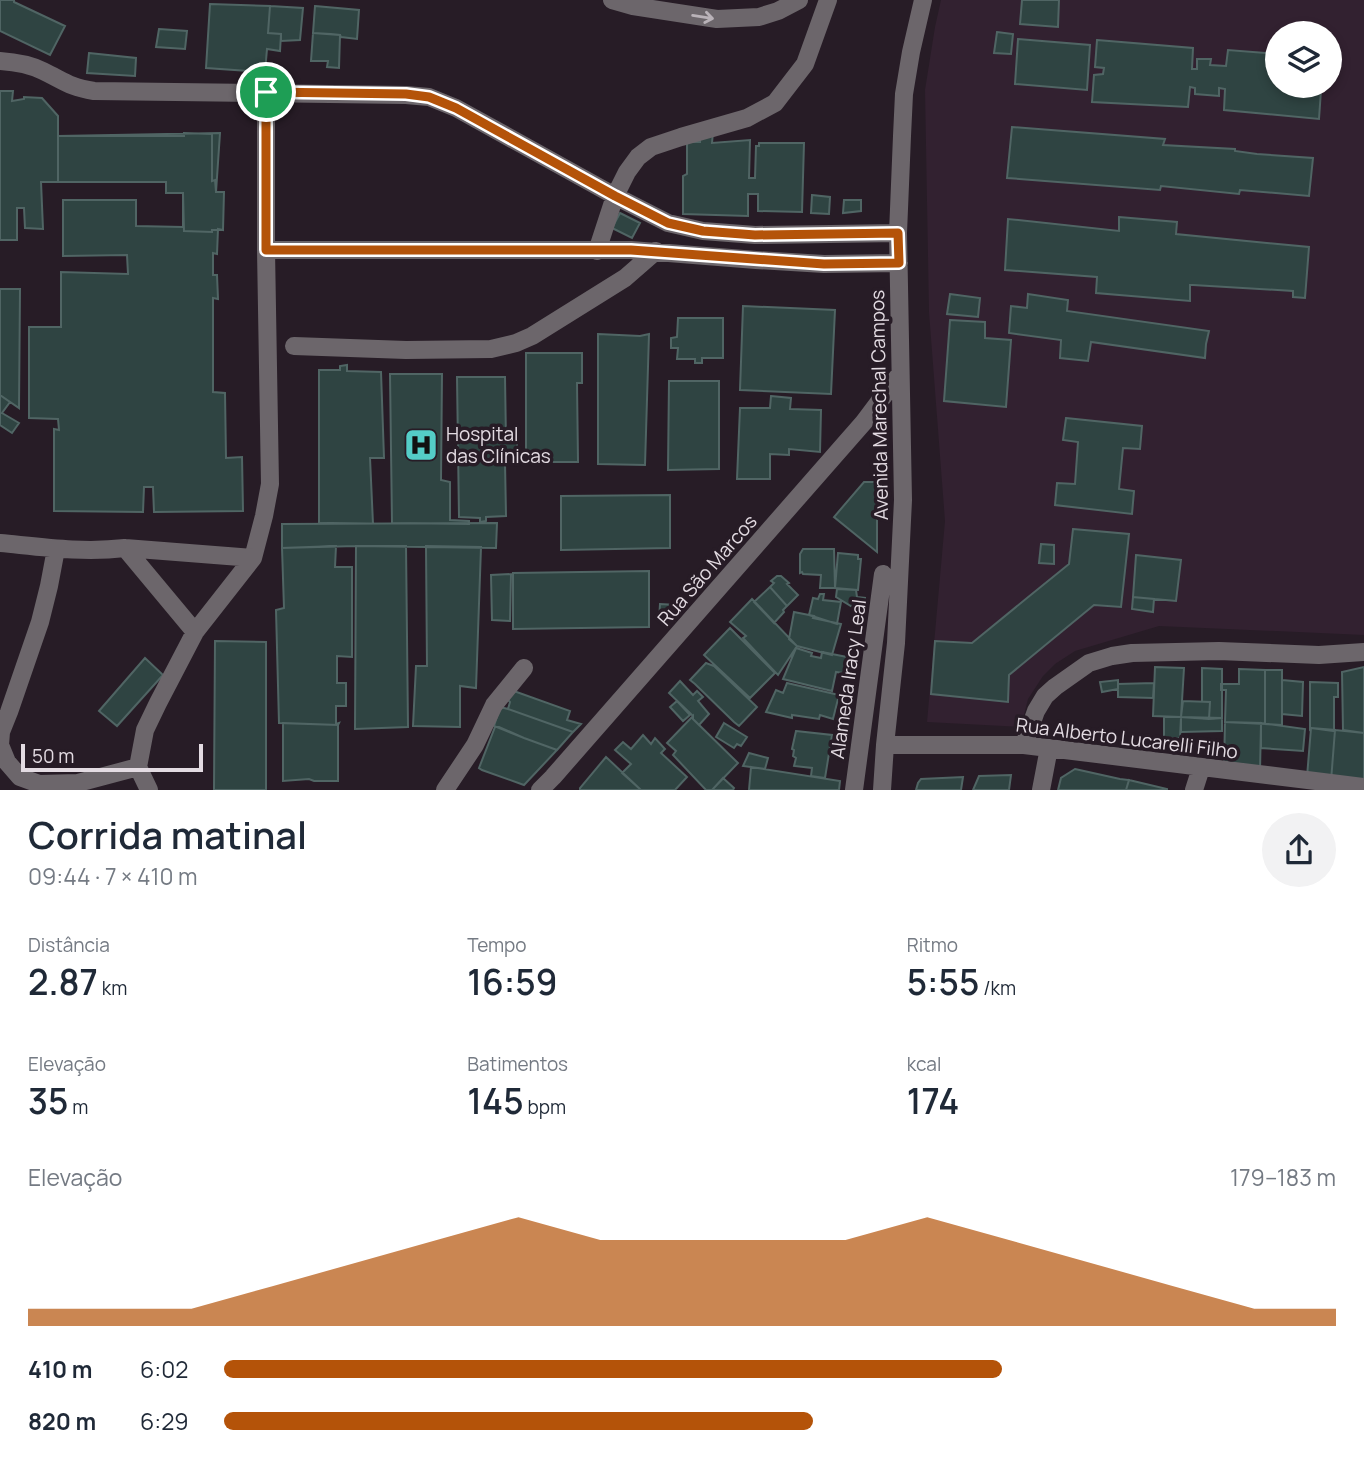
<!DOCTYPE html>
<html lang="pt">
<meta charset="utf-8">
<style>
body{margin:0;font-family:Manrope,sans-serif;background:#f2f2f3;color:#1f2937;height:100vh;display:flex;flex-direction:column;font-size:26px;white-space:nowrap}
*{box-sizing:border-box;margin:0}
p{font-size:23px;color:#747a83}
.icon{flex:none;width:38px;height:38px;fill:none;stroke:currentColor;stroke-width:2;stroke-linecap:round;stroke-linejoin:round}
.map{position:relative;height:790px;overflow:hidden}
.details{display:flex;flex-direction:column;background:#fff;flex:1}
.details>*{flex:none}
.controls{position:absolute;left:1265px;top:21px;display:grid;gap:14px}
.controls a{display:grid;place-items:center;width:77px;height:77px;border-radius:50%;background:#fff;box-shadow:0 4px 10px #0003;font-size:35px}
.scale{position:absolute;left:21px;bottom:18px;width:182px;box-sizing:border-box;padding-left:7px;border:4px solid #e3dbe2;border-top:0;font-size:19px;line-height:24px;white-space:nowrap;color:#e3dbe2;-webkit-text-stroke:5px #271c26;paint-order:stroke}
.pin{position:absolute;display:grid;place-items:center;width:60px;height:60px;color:#fff;margin:-30px;border:4px solid #fff;border-radius:50%;box-shadow:0 2px 7px #0007}
.round{display:grid;place-items:center;flex:none;width:74px;height:74px;border-radius:37px;background:#f2f2f3}
.summary{display:flex;align-items:center;justify-content:space-between;height:119px;padding:0 28px}
h1{font-size:38px;font-weight:600;line-height:52px}
.stats{display:grid;grid-template-columns:repeat(3,1fr);gap:10px;height:119px;padding:7px 28px}
.stats div{display:grid;align-content:center}
.stats b{font-size:35px;font-weight:600}
.stats small{font-size:19px;font-weight:400}
.stats p{font-size:19px}
.chart{height:196px;padding:14px 28px}
.chart p{display:flex;justify-content:space-between}
.chart svg{width:100%;height:126px;margin-top:7px;fill:#b45309;opacity:.7}
ul{padding:0 28px;list-style:none;font-size:23px}
li{display:grid;grid-template-columns:112px 84px 1fr;align-items:center;height:52px}
li i{height:18px;border-radius:9px;background:#b45309}
.map>svg:first-child{display:block}
</style>
<div class="map">
<svg width="1364" height="790" viewBox="0 0 1364 790">
<rect width="100%" height="100%" fill="#271c26"/>
<path fill="#322130" fill-rule="evenodd" d="M941,0H1364V635L1159,626L1075,651L1055,664L1043,676L1028,699L1021,727L927,722L945,521L929,312L925,90L935,27ZM1278,33H1330V86H1278Z"/>
<path fill="#2f4442" stroke="#506564" stroke-width="2" d="M0,0H14V2L65,26L50,55L0,31Z
M1022,0H1059L1058,27L1020,24Z
M210,4L270,6L268,33L281,34L280,51L267,49L265,72L206,68Z
M270,6L303,8L300,40L281,41V34L268,33Z
M315,6L359,10L357,39L341,37L340,35L331,34L313,33Z
M159,29L187,31L185,49L156,47Z
M997,32L1013,34L1011,54L994,53Z
M313,33L340,35L339,68L327,67L328,61H311Z
M1018,39L1090,45L1087,90L1015,84Z
M1097,40L1193,48L1192,69H1197V59H1211L1210,65L1226,66L1228,50L1278,54V86H1314V90H1321L1319,119L1224,110L1225,89L1219,88V96L1195,94V88L1190,87L1188,107L1092,102L1094,75L1103,74L1104,68L1095,67Z
M89,53L136,58L135,76L87,73Z
M0,91H13L12,101L24,99V97L42,98L58,116V136L220,133L216,192H224L223,230L218,229L217,254L213,253V275H217L218,299L213,298V392L225,393L226,458L242,457L243,511L154,512L153,487H144L143,512L54,511V429L59,430L58,419L29,418V327H61V272L128,274L127,255L63,256V200H136V226L183,227V193H166V182H41L43,229L25,228L24,208H17V240H0Z
M1012,127L1165,139L1163,145L1235,149V151L1257,154L1313,158L1309,196L1240,190L1239,194L1161,186L1160,190L1007,178Z
M713,132L712,143L750,140L749,178H755L756,146H759V143H804L802,212L758,211V194H748V216L683,214V176L687,174V142H700V133Z
M184,133L212,134V181L215,180L216,192H224L223,230H212V232L184,231L183,193H166V182H58V136H184Z
M812,195L830,197L829,214L811,213Z
M844,200H861V211L843,213Z
M620,213L640,223L632,238L612,228Z
M1119,217L1177,222L1176,234L1309,247L1305,298L1293,297V291L1193,285H1190V301L1096,293L1097,277L1005,270L1008,219L1119,231Z
M0,289H20L19,408L0,395Z
M950,294L980,298L978,317L947,314Z
M1028,294L1068,300L1067,311L1209,331L1206,344L1205,358L1091,342L1088,361L1060,358L1061,340L1009,333L1011,306L1027,308Z
M743,306L835,310L831,394L740,390Z
M678,318H723V358H702V363H695V359H677L678,348H671V338L677,337Z
M950,320L985,322V338L1011,340L1006,407L944,401Z
M598,334L640,336L649,334L645,465L598,464Z
M526,353H582V383H577L578,462H526Z
M347,365V371L381,372L384,458H370L373,524L319,523V370H340V366Z
M390,374H442L441,480L450,482V520L469,521V524L392,523Z
M457,377H505L506,441L517,442V463L505,462L506,516L486,517V521L480,522V518L459,517Z
M669,381H719V469L668,470Z
M0,395L10,402L2,413L19,423L12,433L0,425Z
M771,396L791,398L790,409L821,410L820,452L789,449V455L770,454V479H737L740,408H770Z
M1066,418L1142,426L1140,449L1123,448L1119,489L1134,491L1132,514L1055,505L1057,483L1075,484L1078,442L1063,440Z
M864,482H877V552L834,517Z
M670,495V548L561,550V496Z
M497,523L496,548L356,546L282,548V524Z
M1073,529L1129,534L1121,607L1094,605L1009,675L1008,702L931,694L935,641L972,643L1027,598L1069,564Z
M1041,544L1054,545V564L1039,563Z
M336,546L335,567H352V657L337,656V683H346V706H336V724L339,723L338,725L279,723L276,610L284,608L282,548Z
M356,546H406L408,727L355,729Z
M426,546L481,547L476,688L460,686V727L413,726L416,666H427Z
M803,549H834L835,588H820L821,575L803,574L802,572L800,573V554Z
M838,553L858,555V559H861L858,590L835,588Z
M1136,555L1181,560L1176,601L1133,597Z
M649,571V627L513,629V573Z
M511,574L510,621L492,620L491,575Z
M777,576H781L789,583L787,584L798,595L787,606L770,587L774,583L771,581Z
M770,587L787,606L783,610L784,612L774,623L754,602Z
M837,589L856,590L857,597L865,598L864,614L836,597Z
M820,594H824L823,600L841,602L837,624L809,615L813,598L818,599Z
M1133,597L1154,599L1153,612L1132,609Z
M752,599L797,646L778,675L743,638L746,636L730,622Z
M660,604L676,605L675,621L659,620Z
M794,612L814,616L813,618L841,624L832,655L797,646L789,639Z
M730,628L775,673L750,698L704,655Z
M215,641L266,642V790H214Z
M796,648L812,653L811,656L821,658L822,652L857,659L855,675L836,672L832,691L783,679Z
M145,658L163,675L117,726L99,711Z
M706,663L714,666L757,707L739,726L734,722L695,684L690,680Z
M1155,667L1184,668L1181,717L1153,716Z
M1364,667V733L1343,730L1342,672Z
M1202,668L1222,669V718L1209,719L1210,702H1202Z
M1239,669L1265,670V724L1225,722L1226,690H1221V684H1239Z
M1265,670H1282V725L1265,724Z
M1118,680V689L1102,692L1100,682Z
M1282,680L1303,682L1302,716L1282,714Z
M680,681L693,695L697,691L703,697L698,701L709,714L699,725L693,719V716L669,693Z
M1310,682L1338,683V697H1334V731L1311,728L1310,729Z
M787,683L839,695L833,719L820,715L819,719L792,715V718L766,712L776,690L783,693Z
M1154,683L1153,698L1118,697V684Z
M511,690L570,711L567,720L581,724L573,732L508,709L510,702L508,700Z
M677,701L690,715L683,721L670,707Z
M1183,701L1210,702L1209,719L1181,717Z
M500,707L508,709L573,732L557,750L524,738L494,726Z
M693,716V719L738,763L712,790H706L673,755L676,751L667,743Z
M1164,717H1181L1180,738H1164Z
M1181,717L1222,718V731L1181,732Z
M1225,722L1261,723L1260,771L1224,768Z
M283,723L338,725V781H314L309,779L283,781Z
M724,723L747,737L741,746L737,744L734,748L716,737Z
M1261,723L1305,729L1303,751L1261,748Z
M495,727H499L524,738L557,750L524,785L482,770L479,768Z
M1311,728L1335,730L1331,781L1307,777Z
M1335,730L1364,733V784L1331,781Z
M796,731L832,735L825,778L811,776L812,768L794,766L796,758L793,756L794,750L792,749Z
M643,735L651,744L655,738L665,749L661,753L687,777L675,790H641L622,773L631,764L615,750L623,742L631,749Z
M749,753L768,758L765,769L743,766Z
M606,757L640,789L639,790H580V788Z
M751,767L840,781L839,790H749Z
M1075,769L1120,779L1129,780L1126,790H1058L1061,778Z
M1011,775L1009,790H973L979,776Z
M963,777L961,790H916L918,783L921,779Z
M723,778L734,788L733,790H712Z
M1129,780L1167,789V790H1126Z"/>
<g fill="none" stroke-linecap="round" stroke-linejoin="round">
<path stroke="#6c666b" stroke-width="18" d="M612,0L633,6L717,19L759,17L778,11L799,0
M0,61C15,62 29,64 43,71C64,81 69,87 94,91L406,95L429,97L456,108L615,196L668,223L703,231L755,235L898,233
M266,250H631L756,260L824,264L899,263
M597,251L615,196L627,172L638,157L651,147L681,137L747,118L775,103L805,64L828,0
M294,346L406,350L491,349L516,343L532,336L625,278L656,251
M0,543C42,547 83,553 125,548L253,558
M125,548L195,632
M56,549L49,586L40,622L9,712L1,732L0,745L7,762L20,777L39,784L78,783L138,767
M885,745H1024L1364,787
M1024,745L1036,711L1045,696L1055,687L1089,663L1112,656L1132,653L1219,651L1319,655L1364,652
M149,790L138,767L145,730L158,703L195,632L253,558L264,516L270,484L266,250V92
M445,790L475,745L494,705L524,668
M540,790L553,777L864,422L900,374
M854,790L883,574
M882,790L885,745L896,643L903,500L898,233L902,136L904,94L911,52L923,0
M1041,790L1049,748
M1194,790L1201,768"/>
</g>
<defs><path id="oneway-shaft" d="M-6 0H5M1.5-3L5.5 0L1.5 3" fill="none" stroke-width="1.6" stroke-linecap="round" stroke-linejoin="round" transform="scale(1.75)"/></defs>
<use stroke="#b9b2b8" href="#oneway-shaft" transform="translate(703 17) rotate(9)"/>
<g fill="none" stroke-linecap="round" stroke-linejoin="round">
<defs>
<path id="route" d="M266,92L406,94L429,97L456,108L615,196L668,223L703,231L755,235L898,233L899,263L824,264L631,250H266Z"/>
</defs>
<use href="#route" stroke="#fff" stroke-width="14"/>
<use href="#route" stroke="#b45309" stroke-width="9"/>
</g>
<defs>
<symbol id="hospital-square" viewBox="-11 -11 22 22"><rect x="-9" y="-9" width="18" height="18" rx="4" fill="#54cdc7" stroke="#271c26"/><path d="M-5-5h3v3.5h4V-5h3V5h-3V1.5h-4V5h-3Z" fill="#111"/></symbol>
</defs>
<g fill-rule="evenodd">
<use href="#hospital-square" x="402" y="426" width="38" height="38"/>
</g>
<g text-anchor="middle" stroke-width="7" stroke-linejoin="round" paint-order="stroke">
<g font-size="19" fill="#e3dbe2" stroke="#271c26">
<text transform="translate(879 405) rotate(-91)" y="7">Avenida Marechal Campos</text>
<text transform="translate(707 570) rotate(-49)" y="7">Rua São Marcos</text>
<text transform="translate(848 679) rotate(-82)" y="7">Alameda Iracy Leal</text>
<text transform="translate(1127 738) rotate(7)" y="7">Rua Alberto Lucarelli Filho</text>
</g>
<g font-size="19" fill="#e3dbe2" stroke="#271c26" text-anchor="start">
<text x="446" y="441">Hospital<tspan x="446" dy="22">das Clínicas</tspan></text>
</g>
</g>
</svg>
<div class="controls">
<a><svg class="icon" aria-label="layers" viewBox="0 0 24 24"><path d="M12 4l9 5-9 5-9-5zM3 14l9 5 9-5"/></svg></a>
</div>
<div class="scale">50 m</div>
<div class="pin" style="left:266px;top:92px;background:#1e9e55"><svg class="icon" aria-label="arrive" viewBox="0 0 24 24"><path d="M6 21V4h12l-3 4 3 4H6"/></svg></div>
</div>
<section class="details">
<div class="summary"><div><h1>Corrida matinal</h1><p>09:44 · 7 × 410 m</p></div><a class="round"><svg class="icon" aria-label="share" viewBox="0 0 24 24"><path d="M12 15V3M7 8l5-5 5 5M5 13v7h14v-7"/></svg></a></div>
<div class="stats">
<div><p>Distância</p><b>2.87<small> km</small></b></div>
<div><p>Tempo</p><b>16:59</b></div>
<div><p>Ritmo</p><b>5:55<small> /km</small></b></div>
</div>
<div class="stats">
<div><p>Elevação</p><b>35<small> m</small></b></div>
<div><p>Batimentos</p><b>145<small> bpm</small></b></div>
<div><p>kcal</p><b>174</b></div>
</div>
<div class="chart"><p><span>Elevação</span>179–183 m</p>
<svg viewBox="0 0 160 44" preserveAspectRatio="none"><path d="M0 44V38L10 38L20 38L30 30L40 22L50 14L60 6L70 14L80 14L90 14L100 14L110 6L120 14L130 22L140 30L150 38L160 38V44z"/></svg>
</div>
<ul>
<li><b>410 m</b>6:02<i style="width:70%"></i></li>
<li><b>820 m</b>6:29<i style="width:53%"></i></li>
</ul>
</section>
